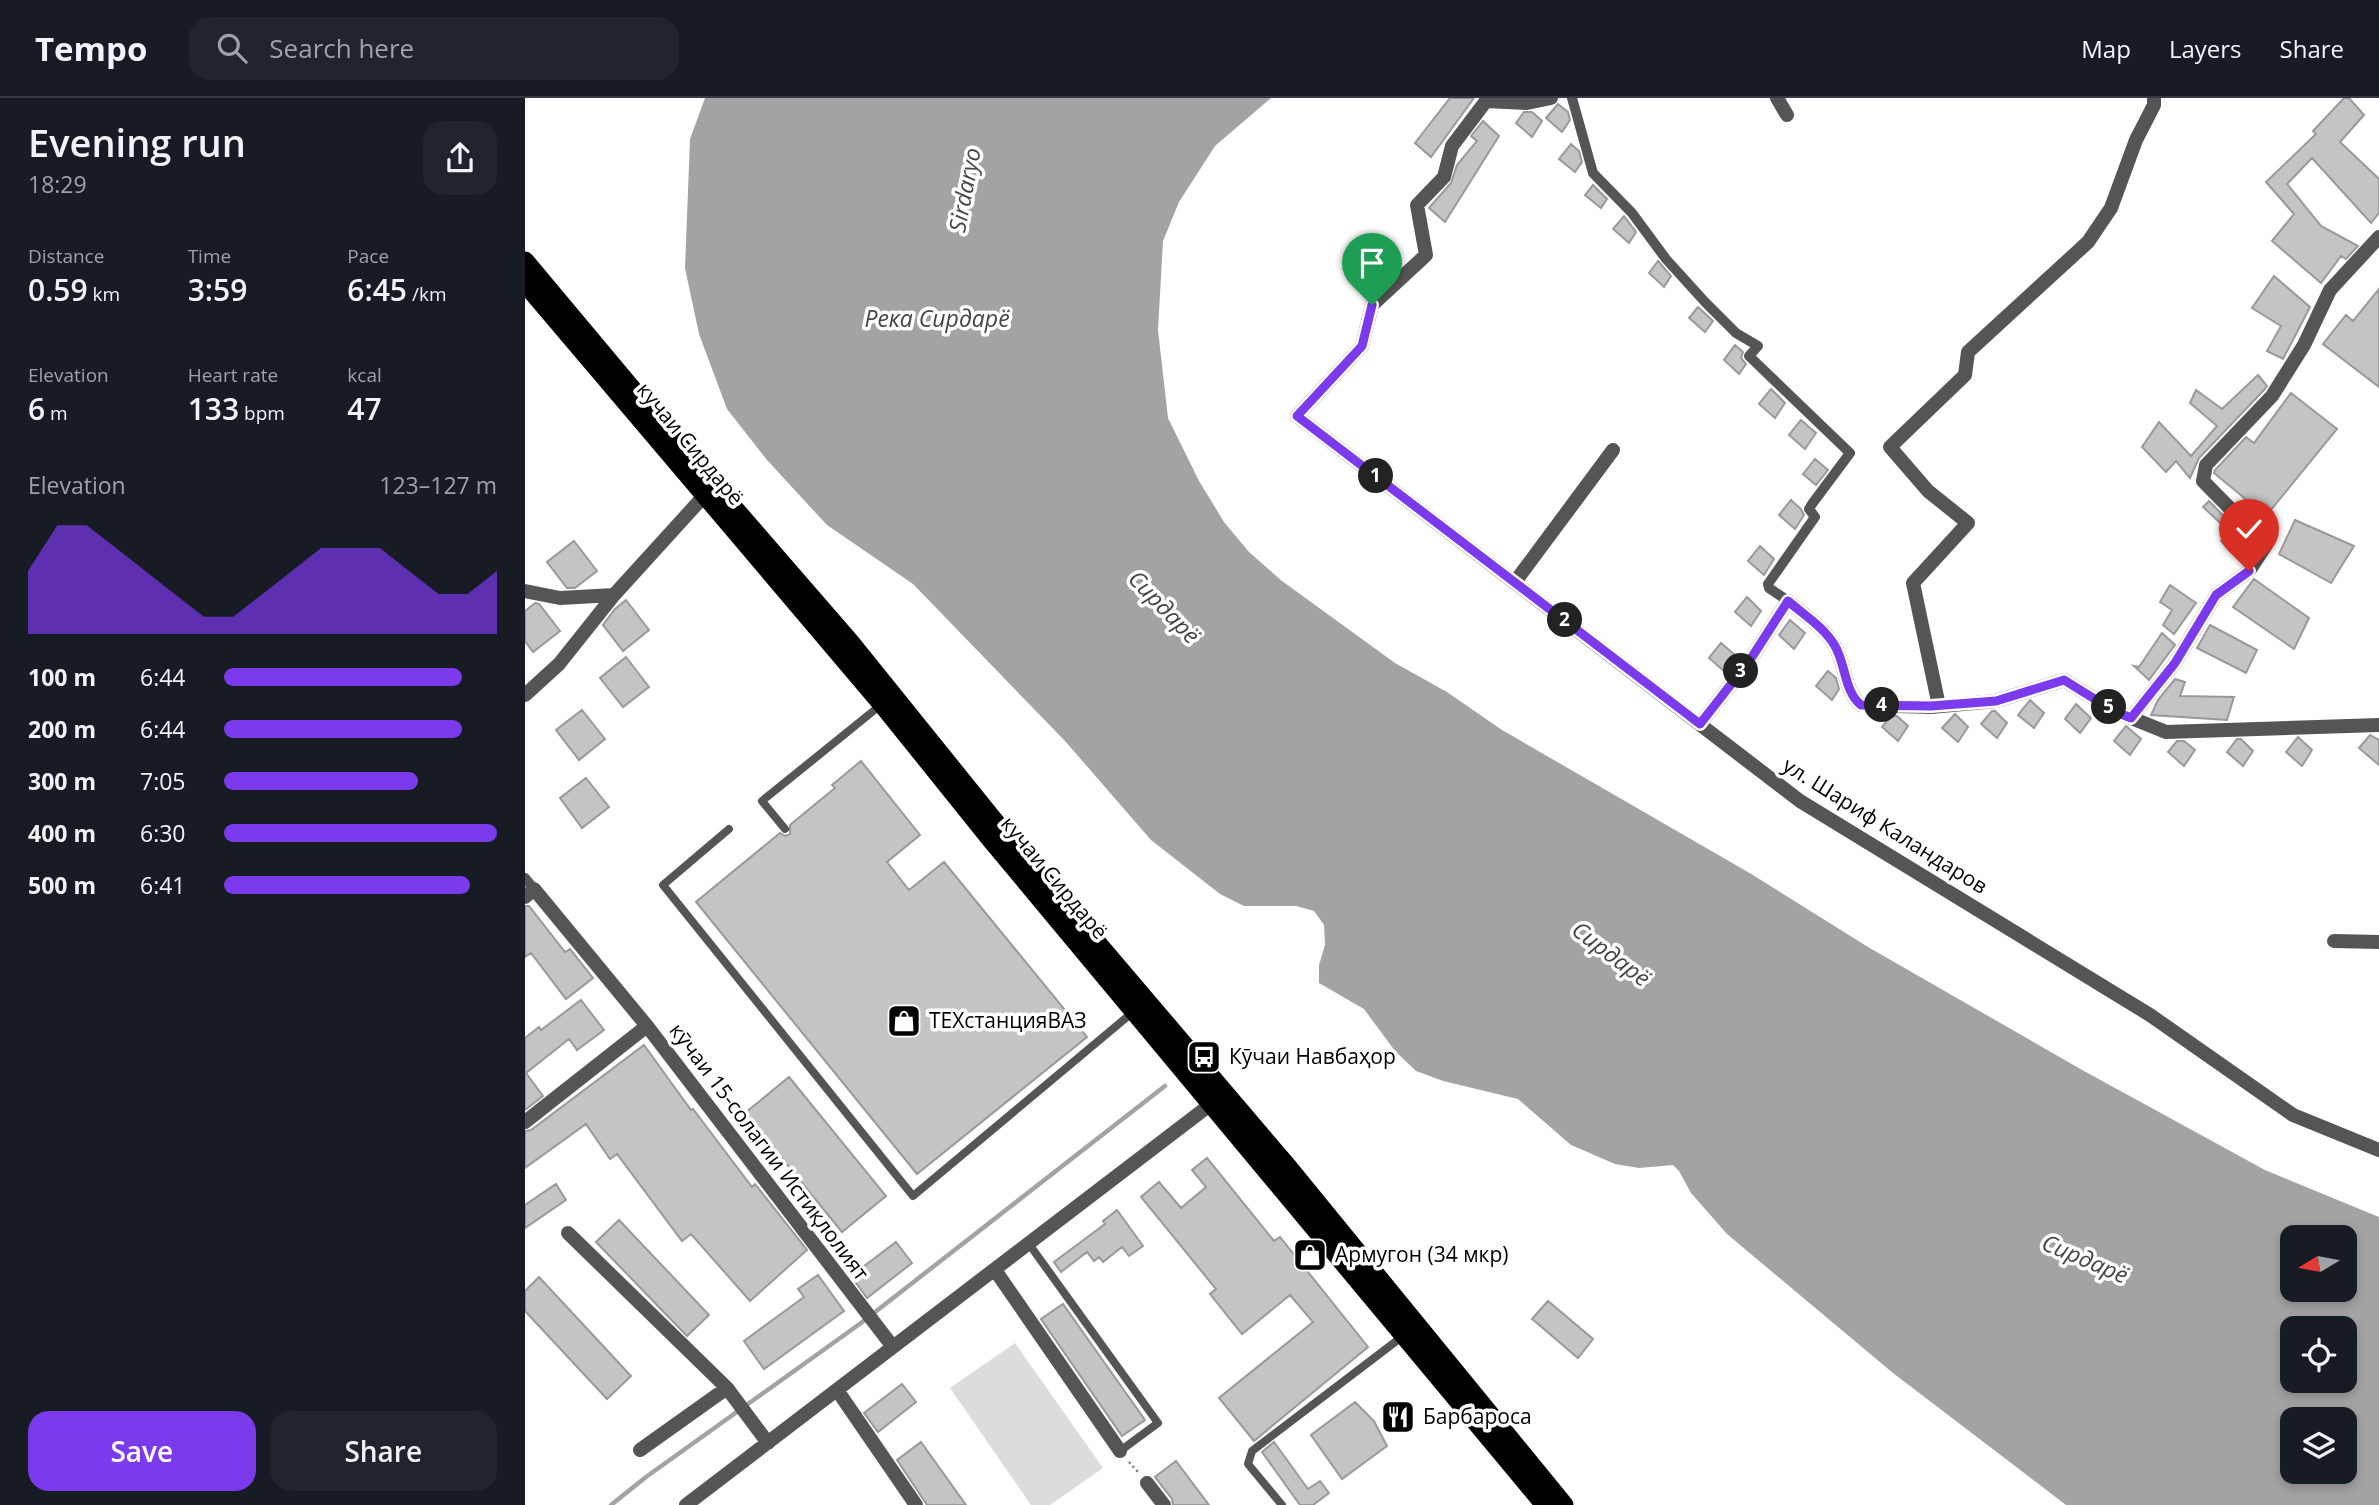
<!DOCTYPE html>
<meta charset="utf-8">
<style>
body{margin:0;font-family:"Open Sans",sans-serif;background:#20242c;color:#f1f3f6;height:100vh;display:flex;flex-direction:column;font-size:26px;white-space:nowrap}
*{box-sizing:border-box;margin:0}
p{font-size:23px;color:#9ea1a6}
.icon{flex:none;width:38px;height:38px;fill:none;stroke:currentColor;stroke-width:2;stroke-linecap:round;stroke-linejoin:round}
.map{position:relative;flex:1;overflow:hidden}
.drawer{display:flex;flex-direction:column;background:#171b24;width:525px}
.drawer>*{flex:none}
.needle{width:46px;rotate:260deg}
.controls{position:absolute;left:1755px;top:1127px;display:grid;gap:14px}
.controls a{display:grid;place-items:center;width:77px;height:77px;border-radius:14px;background:#171b24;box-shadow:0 4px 10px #0003;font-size:35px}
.pin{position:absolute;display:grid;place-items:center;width:60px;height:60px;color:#fff;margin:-72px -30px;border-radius:50% 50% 50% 0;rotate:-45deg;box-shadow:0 0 7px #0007}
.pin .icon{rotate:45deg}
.km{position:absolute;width:35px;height:35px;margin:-18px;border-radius:50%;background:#222;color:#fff;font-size:19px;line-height:35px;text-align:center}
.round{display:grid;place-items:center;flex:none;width:74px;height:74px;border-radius:21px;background:#20242c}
.headline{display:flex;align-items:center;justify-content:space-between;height:119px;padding:0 28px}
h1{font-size:38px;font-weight:600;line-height:52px}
.metrics{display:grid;grid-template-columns:repeat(3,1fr);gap:10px;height:119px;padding:7px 28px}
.metrics div{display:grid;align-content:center}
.metrics b{font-size:30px;font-weight:600}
.metrics small{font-size:19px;font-weight:400}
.metrics p{font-size:19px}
.chart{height:196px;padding:14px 28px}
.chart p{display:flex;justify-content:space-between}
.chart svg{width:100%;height:126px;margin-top:7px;fill:#7c3aed;opacity:.7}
.cta{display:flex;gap:14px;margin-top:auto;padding:14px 28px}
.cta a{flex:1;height:80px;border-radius:21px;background:#7c3aed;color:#fff;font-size:28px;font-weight:600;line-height:80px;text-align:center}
.cta a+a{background:#20242c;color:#f1f3f6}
ul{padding:0 28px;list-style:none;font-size:23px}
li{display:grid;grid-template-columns:112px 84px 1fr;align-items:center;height:52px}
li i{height:18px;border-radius:9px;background:#7c3aed}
header{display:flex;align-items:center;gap:42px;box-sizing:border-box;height:98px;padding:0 35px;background:#171b24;border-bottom:2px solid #363941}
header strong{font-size:33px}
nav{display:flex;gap:38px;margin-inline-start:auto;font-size:24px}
.search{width:490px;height:63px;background:#20242c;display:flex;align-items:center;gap:18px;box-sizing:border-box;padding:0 24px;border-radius:21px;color:#9ea1a6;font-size:26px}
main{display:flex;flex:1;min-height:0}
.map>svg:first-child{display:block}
</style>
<header>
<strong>Tempo</strong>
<div class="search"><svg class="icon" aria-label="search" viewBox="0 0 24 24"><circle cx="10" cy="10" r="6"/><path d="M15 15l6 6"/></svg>Search here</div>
<nav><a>Map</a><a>Layers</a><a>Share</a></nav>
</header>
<main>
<section class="drawer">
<div class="headline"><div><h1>Evening run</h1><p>18:29</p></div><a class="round"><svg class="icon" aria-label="share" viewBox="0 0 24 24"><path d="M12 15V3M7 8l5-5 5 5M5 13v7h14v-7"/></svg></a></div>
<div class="metrics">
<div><p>Distance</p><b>0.59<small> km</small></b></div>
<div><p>Time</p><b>3:59</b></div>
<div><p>Pace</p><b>6:45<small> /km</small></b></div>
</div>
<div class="metrics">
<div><p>Elevation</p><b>6<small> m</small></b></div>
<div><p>Heart rate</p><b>133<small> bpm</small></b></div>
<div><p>kcal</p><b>47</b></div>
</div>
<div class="chart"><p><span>Elevation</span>123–127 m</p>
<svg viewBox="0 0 160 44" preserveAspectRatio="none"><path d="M0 44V22L10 6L20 6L30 14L40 22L50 30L60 38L70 38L80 30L90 22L100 14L110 14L120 14L130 22L140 30L150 30L160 22V44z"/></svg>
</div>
<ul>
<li><b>100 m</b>6:44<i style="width:87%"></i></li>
<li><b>200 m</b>6:44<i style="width:87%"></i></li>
<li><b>300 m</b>7:05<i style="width:71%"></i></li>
<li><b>400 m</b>6:30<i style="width:100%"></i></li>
<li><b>500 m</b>6:41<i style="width:90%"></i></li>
</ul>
<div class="cta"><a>Save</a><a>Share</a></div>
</section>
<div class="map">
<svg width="1854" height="1407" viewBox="0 0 1854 1407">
<rect width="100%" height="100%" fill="#fff"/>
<path fill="#dcdcdc" d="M490,1245L578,1370L525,1407H506L425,1290Z"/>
<path fill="#a3a3a3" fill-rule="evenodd" d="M180,0H746L690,48L654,104L638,143L633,232L643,320L674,383L699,424L724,454L757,483L870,565L922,594L977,632L1228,777L1343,849L1559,973L1740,1072L1854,1119V1407H1541L1368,1275L1202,1136L1166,1095L1154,1073L1148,1067L1114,1070L1090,1066L1046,1047L993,1001L918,983L891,973L870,953L839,911L794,885V867L800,847L799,827L789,813L771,808H719L695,796L626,742L540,643L388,486L302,427L242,362L202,311L174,236L160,170L165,41ZM1768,1139H1820V1192H1768ZM1768,1230H1820V1283H1768ZM1768,1321H1820V1374H1768Z"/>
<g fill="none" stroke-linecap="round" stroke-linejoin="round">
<path stroke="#a3a3a3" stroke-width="4.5" d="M86,1407L121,1379L336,1225L640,988"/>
</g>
<path fill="#c4c4c4" stroke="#999" stroke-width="2" d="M925,0H949L906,59L890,45Z
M1819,0H1824L1839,17L1815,44L1854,81V115L1846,125L1787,60L1762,86L1796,128L1833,148L1821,161L1816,158L1796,185L1747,143L1769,116L1741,84L1791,36L1788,33Z
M1033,6L1043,14L1045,22L1037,34L1021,20Z
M999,14H1007L1017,23L1007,39L991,25Z
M958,23L974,38L920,124L904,110L926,85L932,67L952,43L946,38Z
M1046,46L1054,53L1057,64L1050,74L1034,61Z
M1068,87L1082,101L1076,110L1060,97Z
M1099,118L1111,134L1104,145L1088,131Z
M1133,163L1146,178L1139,189L1124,175Z
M1749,178L1785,209L1758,261L1742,253L1756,228L1727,210Z
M1854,191V289L1798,246L1821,217L1828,223Z
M1173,209L1188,223L1180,234L1164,220Z
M1210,247L1218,254L1216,260L1221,266L1214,276L1199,262Z
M1733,277L1742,288L1739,292L1674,360L1665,380L1651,363L1641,374L1617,349L1634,324L1666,358L1692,328L1665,305L1671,292L1697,311Z
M1246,291L1260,305L1250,320L1234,306Z
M1766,295L1812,331L1741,418L1689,375L1690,372L1721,339L1729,345Z
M1276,322L1291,335L1280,351L1264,337Z
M1290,361L1303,372L1291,387L1278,376Z
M1266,402L1276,411L1279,417L1270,431L1254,417Z
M1684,403L1720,440L1707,455L1696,443L1704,433L1678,409Z
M1770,422L1829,448L1806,485L1754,456Z
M49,443L72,473L50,490H42L22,464Z
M1235,448L1249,461L1239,477L1223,463Z
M1729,481L1784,520L1769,551L1708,509Z
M1645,487L1671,505L1649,536L1638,527L1647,512L1635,504Z
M1222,499L1236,513L1226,528L1210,514Z
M101,502L124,532L98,553L78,527L90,511Z
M10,505L14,506L35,533L8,554L0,543V513Z
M1265,522L1280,535L1269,551L1254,537Z
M1685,527L1732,552L1721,575L1672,550Z
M1637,535L1650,547L1624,582L1609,568L1614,569Z
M1196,545L1211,558L1200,574L1184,560Z
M101,559L124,589L98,609L75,580Z
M1303,573L1311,580L1314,591L1307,602L1291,588Z
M1650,581L1660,584L1655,598L1709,599L1702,622L1626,617L1633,602Z
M1505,602L1519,615L1509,630L1493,617Z
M1551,606L1566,620L1555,635L1540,621Z
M57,612L80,641L54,662L31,632Z
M1467,613H1470L1482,625L1472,640L1456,626Z
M1430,616L1443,629L1433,644L1417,630Z
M1366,618H1372L1383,628L1373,643L1357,629Z
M1601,628L1616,641L1605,657L1589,643Z
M1845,637L1854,642V667L1834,650Z
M1773,639L1787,652L1777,668L1761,654Z
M1712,641H1716L1728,653L1718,668L1702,654Z
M1652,643H1659L1670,652L1659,668L1643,654Z
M336,663L395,737L362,764L384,792L419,764L562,939L392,1076L171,804L255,735L260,738L265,736V727L310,690L307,687Z
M61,680L84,709L57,730L35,700Z
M0,808H4L40,854L45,851L68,880L41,901L6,855L0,859Z
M56,902L79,932L52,952L44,941L1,975L18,998L0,1012V940L14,929L16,932Z
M119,947L166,1012L168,1011L227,1089L230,1086L282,1152L225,1203L166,1136L157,1143L92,1056L85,1061L61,1026L0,1070V1033L6,1032Z
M264,979L361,1098L317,1134L220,1015Z
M682,1060L749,1143L755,1139L843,1249L729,1343L694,1300L788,1224L765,1197L717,1236L685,1196L691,1191L616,1099L634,1084L656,1110L681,1089L667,1072Z
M31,1086L41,1102L0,1130V1107Z
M592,1112L618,1148L604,1158L597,1149L578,1164L574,1159L569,1163L562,1154L536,1174L529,1164L580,1126L578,1123Z
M94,1122L184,1217L162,1238L71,1144Z
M371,1144L387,1165L342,1200L326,1178Z
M293,1177L319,1213L239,1271L219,1243L279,1199L273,1191Z
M14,1179L106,1278L82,1301L0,1213V1193Z
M1023,1203L1068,1241L1053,1260L1007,1221Z
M538,1206L620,1322L597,1338L516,1221Z
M377,1286L391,1304L353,1334L339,1315Z
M830,1304L849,1323L862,1348L817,1381L786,1337Z
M396,1344L441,1407H402L372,1362Z
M749,1344L783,1391L795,1383L804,1395L788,1407H775L737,1354Z
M651,1363L684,1407H648L647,1401L630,1379Z"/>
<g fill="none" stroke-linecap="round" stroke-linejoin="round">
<path stroke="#777" stroke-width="2.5" stroke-dasharray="2 3.5" stroke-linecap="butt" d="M604,1364L614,1375"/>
<path stroke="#555" stroke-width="8" d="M204,731L138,787L388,1098L608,914
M260,731L237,703L357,606
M504,1146L633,1325L595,1353
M757,1407L723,1366L727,1353L878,1238"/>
<path stroke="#555" stroke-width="10" d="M1047,0L1068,75L1107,115L1141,161L1180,204L1211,235L1233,248L1224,258L1325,355L1287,406L1284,411L1290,419L1243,486L1244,490L1263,503
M0,780L9,791"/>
<path stroke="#555" stroke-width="14" d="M1026,0L1002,5L961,3L927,48L919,79L892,107L901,157L847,207L837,248L772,318L1275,703L1625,917L1768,1017L1854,1052
M1252,0L1262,17
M990,484L1088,352
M0,493L35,500L89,497
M0,597L34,566L89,497L179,398
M1414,608L1388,485L1443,425L1403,393L1365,349L1440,277L1443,254L1563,144L1586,110L1611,42L1629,7V0
M1606,620L1650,565L1691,497L1724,473L1741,447L1678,383L1681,367L1747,298L1779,247L1805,192L1854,139
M1175,626L1225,562L1263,503C1279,517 1299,529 1310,548C1321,567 1319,593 1336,607L1406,609L1471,603L1539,582L1589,613L1641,634L1854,627
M0,799L9,791L122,928
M1809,843L1854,844
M0,1024L122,928L368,1249
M43,1135L202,1290L243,1345
M470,1172L595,1353
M312,1292L391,1407
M115,1352L202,1290
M622,1385L639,1407
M161,1407L694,1000"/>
<path stroke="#000" stroke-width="19" d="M0,163L149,341L325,544L487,745L762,1068L1039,1407
M0,185L357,606L468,744L1020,1407"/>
</g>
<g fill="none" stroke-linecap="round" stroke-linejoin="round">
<defs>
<path id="route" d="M847,207L837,248L772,318L1175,626L1225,562L1263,503C1279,517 1299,529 1310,548C1321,567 1319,593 1336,607L1406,608L1471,603L1539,582L1589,613L1606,620L1650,565L1691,497L1724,473"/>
</defs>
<use href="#route" stroke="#fff" stroke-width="14"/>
<use href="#route" stroke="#7c3aed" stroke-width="9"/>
</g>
<defs>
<symbol id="shop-square" viewBox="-11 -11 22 22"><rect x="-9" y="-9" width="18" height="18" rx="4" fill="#000" stroke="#fff"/><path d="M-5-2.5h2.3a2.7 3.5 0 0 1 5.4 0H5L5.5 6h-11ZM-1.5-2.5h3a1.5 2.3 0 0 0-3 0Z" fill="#fff"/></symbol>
<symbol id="bus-square" viewBox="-11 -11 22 22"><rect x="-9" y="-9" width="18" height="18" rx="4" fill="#000" stroke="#fff"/><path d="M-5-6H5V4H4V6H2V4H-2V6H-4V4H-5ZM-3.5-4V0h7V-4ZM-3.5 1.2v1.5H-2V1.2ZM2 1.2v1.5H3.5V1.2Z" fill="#fff"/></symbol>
<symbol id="restaurant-square" viewBox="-11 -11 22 22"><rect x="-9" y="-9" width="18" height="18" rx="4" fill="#000" stroke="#fff"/><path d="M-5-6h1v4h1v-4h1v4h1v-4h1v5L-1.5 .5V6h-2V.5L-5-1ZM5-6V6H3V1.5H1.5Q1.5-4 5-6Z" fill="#fff"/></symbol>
</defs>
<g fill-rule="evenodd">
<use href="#shop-square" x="360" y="904" width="38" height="38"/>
<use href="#bus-square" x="660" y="940" width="38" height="38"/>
<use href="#shop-square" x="766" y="1138" width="38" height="38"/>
<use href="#restaurant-square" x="854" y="1300" width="38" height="38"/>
</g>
<g text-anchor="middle" stroke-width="7" stroke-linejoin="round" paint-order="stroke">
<g font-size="21" fill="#000" stroke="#fff">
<text transform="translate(165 346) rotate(50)" y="7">кучаи Сирдарё</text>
<text transform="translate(1360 728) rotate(32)" y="7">ул. Шариф Каландаров</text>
<text transform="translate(529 780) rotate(50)" y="7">кучаи Сирдарё</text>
<text transform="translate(244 1054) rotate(53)" y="7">кӯчаи 15-солагии Истиқлолият</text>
</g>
<g font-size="21" fill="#000" stroke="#fff" text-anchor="start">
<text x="404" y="930">ТЕХстанцияВАЗ</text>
<text x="704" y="966">Кӯчаи Навбаҳор</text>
<text x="810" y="1164">Армугон (34 мкр)</text>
<text x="898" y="1326">Барбароса</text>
</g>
<g font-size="23" font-style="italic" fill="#444" stroke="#fff">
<text transform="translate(440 92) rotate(-79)" y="8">Sirdaryo</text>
<text x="412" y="229">Река Сирдарё</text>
<text transform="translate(639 509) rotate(46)" y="8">Сирдарё</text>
<text transform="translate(1086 856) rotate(37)" y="8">Сирдарё</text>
<text transform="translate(1560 1161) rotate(23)" y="8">Сирдарё</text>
</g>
</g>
</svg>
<div class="controls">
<a><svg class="needle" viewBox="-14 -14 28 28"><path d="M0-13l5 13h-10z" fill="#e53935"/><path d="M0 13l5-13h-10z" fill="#9ea1a6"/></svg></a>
<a><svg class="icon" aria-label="locate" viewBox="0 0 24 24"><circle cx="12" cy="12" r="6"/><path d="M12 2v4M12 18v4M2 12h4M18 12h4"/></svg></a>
<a><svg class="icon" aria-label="layers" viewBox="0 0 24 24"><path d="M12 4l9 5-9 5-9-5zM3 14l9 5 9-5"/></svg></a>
</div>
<div class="pin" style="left:847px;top:207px;background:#1e9e55"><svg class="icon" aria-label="arrive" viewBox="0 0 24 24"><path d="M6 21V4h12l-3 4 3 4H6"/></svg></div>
<div class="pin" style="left:1724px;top:473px;background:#d93025"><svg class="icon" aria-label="check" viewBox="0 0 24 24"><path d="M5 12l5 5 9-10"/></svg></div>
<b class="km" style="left:851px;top:378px">1</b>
<b class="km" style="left:1040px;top:522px">2</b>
<b class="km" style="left:1216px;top:573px">3</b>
<b class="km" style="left:1357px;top:607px">4</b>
<b class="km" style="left:1584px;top:609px">5</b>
</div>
</main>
